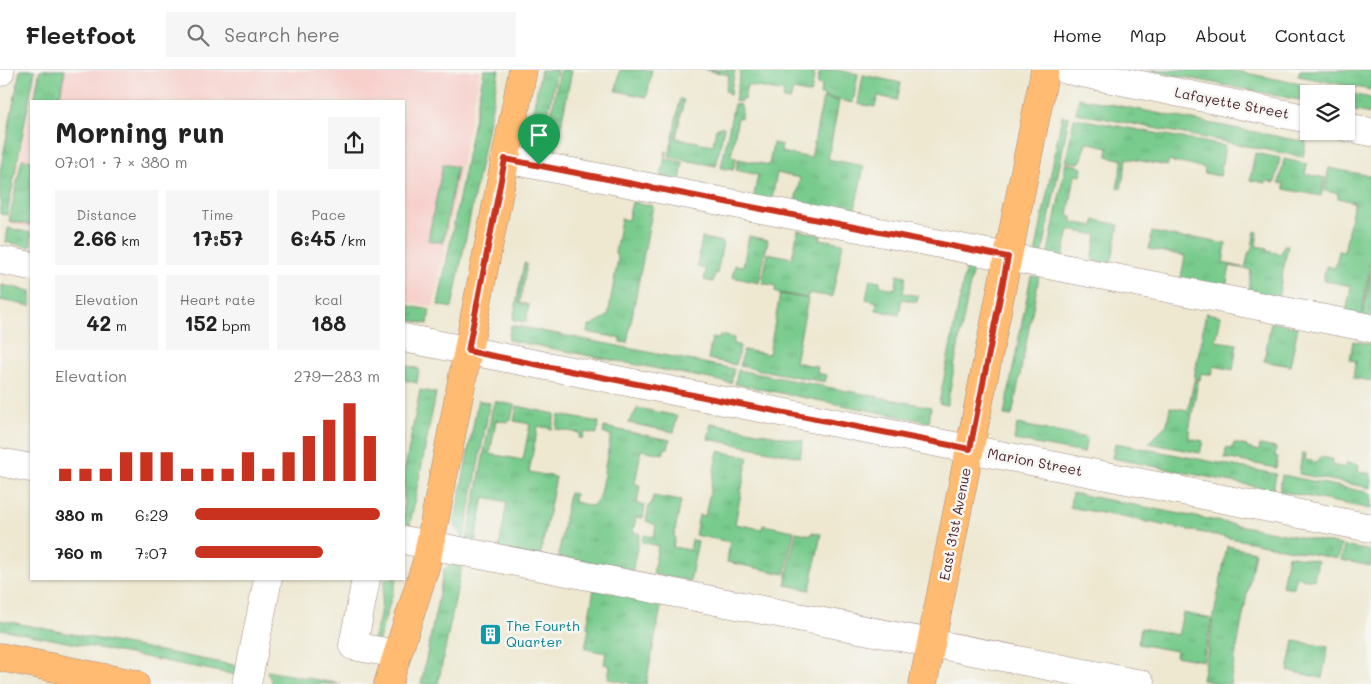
<!DOCTYPE html>
<meta charset="utf-8">
<style>
body{margin:0;font-family:Mali,sans-serif;background:#f6f6f6;color:#222;height:100vh;display:flex;flex-direction:column;font-size:19px;white-space:nowrap}
*{box-sizing:border-box;margin:0}
p{font-size:16px;color:#767676}
.icon{flex:none;width:28px;height:28px;fill:none;stroke:currentColor;stroke-width:2;stroke-linecap:round;stroke-linejoin:round}
.map{position:relative;flex:1;overflow:hidden}
.sheet{position:absolute;left:30px;top:30px;width:375px;height:480px;display:flex;flex-direction:column;background:#fff;border-radius:0px;box-shadow:0 1px 4px #0004}
.sheet>*{flex:none}
.controls{position:absolute;left:1300px;top:15px;display:grid;gap:10px}
.controls a{display:grid;place-items:center;width:55px;height:55px;border-radius:0px;background:#fff;box-shadow:0 1px 4px #0004;font-size:25px}
.pin{position:absolute;display:grid;place-items:center;width:42px;height:42px;color:#fff;margin:-51px -21px;border-radius:50% 50% 50% 0;rotate:-45deg;box-shadow:0 0 5px #0007}
.pin .icon{rotate:45deg}
.round{display:grid;place-items:center;flex:none;width:52px;height:52px;border-radius:0px;background:#f6f6f6}
.summary{display:flex;align-items:center;justify-content:space-between;height:85px;padding:0 25px}
h1{font-size:28px;font-weight:700;line-height:38px}
.stats{display:grid;grid-template-columns:repeat(3,1fr);gap:8px;height:85px;padding:5px 25px}
.stats div{display:grid;align-content:center;border-radius:0px;background:#f6f6f6;text-align:center}
.stats b{font-size:21px;font-weight:700}
.stats small{font-size:14px;font-weight:400}
.stats p{font-size:14px}
.chart{height:140px;padding:10px 25px}
.chart p{display:flex;justify-content:space-between}
.chart svg{width:100%;height:90px;margin-top:5px;stroke:#c8321e;stroke-width:6}
ul{padding:0 25px;list-style:none;font-size:16px}
li{display:grid;grid-template-columns:80px 60px 1fr;align-items:center;height:38px}
li i{height:12px;border-radius:6px;background:#c8321e}
header{display:flex;align-items:center;gap:30px;box-sizing:border-box;height:70px;padding:0 25px;background:#fff;border-bottom:1px solid #e0e0e0}
header strong{font-size:24px}
nav{display:flex;gap:28px;margin-inline-start:auto;font-size:18px}
.search{width:350px;height:45px;background:#f6f6f6;display:flex;align-items:center;gap:12px;box-sizing:border-box;padding:0 18px;border-radius:0px;color:#767676;font-size:19px}
.map>svg:first-child{display:block}
</style>
<header>
<strong>Fleetfoot</strong>
<div class="search"><svg class="icon" aria-label="search" viewBox="0 0 24 24"><circle cx="10" cy="10" r="6"/><path d="M15 15l6 6"/></svg>Search here</div>
<nav><a>Home</a><a>Map</a><a>About</a><a>Contact</a></nav>
</header>
<div class="map">
<svg width="1371" height="614" viewBox="0 0 1371 614">
<defs>
<pattern id="grass-tufts" width="24" height="20" patternUnits="userSpaceOnUse" patternTransform="scale(1.25)"><rect width="24" height="20" fill="#78cb8d"/><path d="M3 7l-1-3M5 7V3M7 7l1-3M15 17l-1-3M17 17v-4M19 17l1-3" fill="none" stroke="#69ae7a"/></pattern>
</defs>
<rect width="100%" height="100%" fill="#f6f6f2"/>
<filter id="ink" filterUnits="userSpaceOnUse"><feTurbulence type="fractalNoise" baseFrequency=".02" numOctaves="2"/><feDisplacementMap in="SourceGraphic" scale="10" xChannelSelector="R" yChannelSelector="G"/><feConvolveMatrix kernelMatrix="1 2 1 2 8 2 1 2 1" color-interpolation-filters="sRGB"/></filter>
<filter id="wash" filterUnits="userSpaceOnUse"><feTurbulence type="fractalNoise" baseFrequency=".0096" numOctaves="4" result="noise"/><feDisplacementMap in="SourceGraphic" scale="20" xChannelSelector="R" yChannelSelector="G"/><feGaussianBlur stdDeviation="1.12" result="paint"/><feColorMatrix in="noise" values="0 0 0 0 0 0 0 0 0 0 0 0 0 0 0 0 0 1.4 0 .05"/><feComposite in="paint" operator="in"/></filter>
<g filter="url(#wash)">
<rect width="100%" height="100%" fill="#eee8d1"/>
<path fill="#f7d0cc" d="M38,0H480L433,237L404,231V31H32Z
M31,36V158L8,153Z"/>
<path fill="url(#grass-tufts)" stroke="#61755c" d="M20,0H35L7,145L0,144V101Z
M40,0H65L59,31H34Z
M484,0H499L452,238L438,235Z
M541,0H557L539,89L525,81Z
M560,0H572L554,92L542,90Z
M620,0H652L647,27L616,21Z
M706,0H735L730,25L728,24V22L725,21L729,5Z
M741,0H815L811,24L793,20L790,30L783,29L784,22L747,15L744,30L741,29V32L735,31Z
M820,0H836L858,4L853,33L824,27V25H820L822,15L817,14Z
M1149,0H1231L1371,28V44L1346,39V24H1309V32Z
M1300,0H1371V20L1298,6Z
M863,5L901,13L897,30L878,26L875,37L858,34Z
M823,28L839,31L828,89L864,96L853,148L794,137L800,108L777,103L771,133L753,130L758,105L736,100L738,89L769,95L773,73L782,75L781,82L811,88Z
M1079,28L1306,72L1303,87L1076,43Z
M680,29L684,30L676,68L713,75L716,58L719,59V57H724L716,96L669,87Z
M734,34L740,35L742,39L741,48L738,47L731,86L736,88L733,100L721,98Z
M1062,46L1069,47L1042,186L1035,185Z
M1074,48L1225,76L1220,106L1204,103L1205,98L1169,91L1167,96L1127,88L1121,119L1117,118L1123,90L1107,86L1108,77L1086,72L1082,89L1079,93L1066,91Z
M666,81H667L666,89L683,92L680,110L661,108Z
M1255,83L1280,88L1275,113L1267,111L1266,113L1250,110Z
M22,89L31,90V155L9,151Z
M1284,89L1307,94L1305,104L1325,108L1321,126L1284,119V114L1279,113Z
M1066,93L1079,96V97L1082,98L1081,106L1075,105L1068,145L1072,147V152L1094,156L1095,150L1119,155L1111,194L1092,190L1097,165L1069,160L1062,190L1047,187Z
M443,94L457,97L443,173L428,170Z
M1329,98L1371,106V191L1361,246L1346,243L1351,216L1323,210L1326,196L1335,198L1339,181L1344,182L1354,132L1338,128V123L1324,121Z
M632,132L653,136L627,273L620,272V268L587,262L588,257L608,246L618,189L615,183L621,149L628,150Z
M8,158L31,163V177L6,172Z
M798,160L821,165L820,169L843,173L832,227L809,223L807,228L775,222L776,216L762,213L768,183L792,188Z
M1255,161L1258,162L1256,176L1267,178V181L1281,184L1284,175H1288L1277,234L1247,228L1251,200L1230,196L1225,222L1180,213L1185,186L1149,179L1152,162L1188,169L1189,167L1226,174L1223,193L1245,198L1249,182H1251Z
M749,166L768,170L759,213L732,207L735,195L743,196Z
M702,168L723,172L717,204L715,203L713,212L704,210L706,199L697,197Z
M967,192L974,193L947,335L939,333Z
M524,193L527,194L520,233L529,235L526,252L513,250Z
M898,204L906,206L903,223L918,226L917,232L902,229L899,245L876,240L877,232L866,229L870,209L880,211V216L895,219Z
M1031,206L1039,207L1012,346L1004,345Z
M2,215L31,221V236L0,230Z
M780,224L808,229L795,292L818,297L817,303L827,305L825,312L740,296L743,280L769,284Z
M404,235L430,240L428,254L404,249Z
M1206,243L1221,246L1216,271L1237,274L1233,300L1214,296L1212,305L1201,303L1200,310L1194,309Z
M1271,252L1298,257L1290,296L1264,291Z
M511,255L734,299L731,313L508,270Z
M720,265L734,268L733,274L740,276L736,295L708,289L712,268L719,269Z
M1353,271L1371,274L1369,293L1371,294V311L1353,308L1356,291L1350,290Z
M404,295L419,299L417,313L404,310Z
M738,300L931,337L929,352L735,314Z
M1194,311H1198L1189,361V368L1203,371L1200,383L1148,373L1167,354L1170,337L1188,340Z
M420,320L436,323L409,460L404,458V403Z
M478,330L490,333L464,468L454,455Z
M494,331L514,335L511,350H508L507,352L496,350L490,384L523,390L530,354L514,351L517,336L555,344L552,359L538,356L529,402L556,407L540,487L499,479L507,432L484,427L475,472L467,470Z
M638,338L677,346L674,362L628,353Z
M559,345L599,352L597,364L585,362L583,368H579L580,363L556,359Z
M711,353L803,371L800,387L708,369Z
M1017,354L1087,368L1084,383L1014,370Z
M604,357L670,370L668,378H665L663,384L641,380L635,414L640,415L637,434L645,436L643,448L636,447L633,462L640,464L632,502L558,487L569,423L575,424L574,432L592,436L599,429L611,365L603,363Z
M1115,373L1276,404L1273,420L1112,388Z
M1234,373L1247,376V378L1259,381L1260,375L1276,378L1275,386L1278,387L1276,398L1225,388L1226,378L1232,379Z
M718,381L748,387L735,454L762,459L763,455L794,461L785,504L727,492L730,472L695,465L699,445L705,446Z
M1302,383L1306,384L1305,390L1318,392L1320,387L1332,389V395L1345,398L1347,393L1359,395L1358,401L1371,404V418L1299,404Z
M1282,405L1371,423V439L1279,421Z
M1072,423L1341,475L1338,489L1070,437Z
M653,426L681,431L674,466L675,467L673,477L690,480L692,470L698,471L690,511L653,504L658,476L642,472L644,465L654,467L656,455L646,451L649,435H651Z
M796,462L812,465V462L821,464L810,520L785,515Z
M1227,476L1255,482L1230,614H1221L1202,610Z
M1344,476L1371,481V496L1341,490Z
M1288,485L1318,491L1314,510L1296,507L1294,518L1282,516Z
M463,490L438,614H421L444,499Z
M385,509H397L377,576L371,575L379,550Z
M594,519L662,532L646,614H634L608,609L610,596L604,594L606,583L585,579L589,558L587,557Z
M1183,543L1212,549L1203,591L1175,586L1176,581L1138,574L1141,558L1178,565Z
M0,550L238,596L236,605L0,559Z
M1294,571L1328,577L1322,608L1288,601Z
M267,601L341,614H275L272,613Z"/>
<path fill="#78cb8d" stroke="#61755c" d="M1371,200V249L1362,247Z"/>
</g>
<g filter="url(#ink)">
<g fill="none" stroke-linecap="round" stroke-linejoin="round">
<defs>
<path id="minor" d="M1067,0L1309,49
M0,2V0
M1346,57L1371,62
M505,89L1371,258
M0,190L31,196
M404,268L1371,458
M0,392L31,398
M404,470L1141,614
M366,509L353,576L397,584
M247,614L268,509"/>
<path id="major" d="M0,587L135,614
M388,614L426,494L523,0
M923,614L1045,0"/>
</defs>
<use href="#minor" stroke="#9c847e" stroke-width="29"/>
<use href="#major" stroke="#9c847e" stroke-width="29"/>
<use href="#minor" stroke="#fff" stroke-width="28"/>
<use href="#major" stroke="#ffbb71" stroke-width="28"/>
</g>
</g>
<g fill="none" stroke-linecap="round" stroke-linejoin="round" filter="url(#ink)">
<defs>
<path id="route" d="M505,89L1008,187L970,379L468,281Z"/>
</defs>
<use href="#route" stroke="#fff" stroke-width="10"/>
<use href="#route" stroke="#c8321e" stroke-width="6"/>
</g>
<defs>
<symbol id="building-square" viewBox="-11 -11 22 22"><rect x="-9" y="-9" width="18" height="18" rx="4" fill="#0f9aa8" stroke="#f6f6f2"/><path d="M-4-6H4V6H1V3H-1V6H-4ZM-2.5-4.3h1.7v1.8h-1.7ZM.8-4.3h1.7v1.8H.8ZM-2.5-1h1.7V.8h-1.7ZM.8-1h1.7V.8H.8Z" fill="#fff"/></symbol>
</defs>
<g fill-rule="evenodd">
<use href="#building-square" x="478" y="552" width="25" height="25"/>
</g>
<g text-anchor="middle" stroke-width="5" stroke-linejoin="round" paint-order="stroke">
<g font-size="14" fill="#4a1f2b" stroke="#f6f6f2">
<text transform="translate(1232 33) rotate(11)" y="5">Lafayette Street</text>
<text transform="translate(1035 392) rotate(11)" y="5">Marion Street</text>
<text transform="translate(955 454) rotate(-79)" y="5">East 31st Avenue</text>
</g>
<g font-size="14" fill="#0d838f" stroke="#f6f6f2" text-anchor="start">
<text x="506" y="561">The Fourth<tspan x="506" dy="16">Quarter</tspan></text>
</g>
</g>
</svg>
<div class="controls">
<a><svg class="icon" aria-label="layers" viewBox="0 0 24 24"><path d="M12 4l9 5-9 5-9-5zM3 14l9 5 9-5"/></svg></a>
</div>
<div class="pin" style="left:539px;top:95px;background:#1e9e55"><svg class="icon" aria-label="arrive" viewBox="0 0 24 24"><path d="M6 21V4h12l-3 4 3 4H6"/></svg></div>
<section class="sheet">
<div class="summary"><div><h1>Morning run</h1><p>07:01 · 7 × 380 m</p></div><a class="round"><svg class="icon" aria-label="share" viewBox="0 0 24 24"><path d="M12 15V3M7 8l5-5 5 5M5 13v7h14v-7"/></svg></a></div>
<div class="stats">
<div><p>Distance</p><b>2.66<small> km</small></b></div>
<div><p>Time</p><b>17:57</b></div>
<div><p>Pace</p><b>6:45<small> /km</small></b></div>
</div>
<div class="stats">
<div><p>Elevation</p><b>42<small> m</small></b></div>
<div><p>Heart rate</p><b>152<small> bpm</small></b></div>
<div><p>kcal</p><b>188</b></div>
</div>
<div class="chart"><p><span>Elevation</span>279–283 m</p>
<svg viewBox="0 0 160 44" preserveAspectRatio="none"><path d="M5 44V38M15 44V38M25 44V38M35 44V30M45 44V30M55 44V30M65 44V38M75 44V38M85 44V38M95 44V30M105 44V38M115 44V30M125 44V22M135 44V14M145 44V6M155 44V22"/></svg>
</div>
<ul>
<li><b>380 m</b>6:29<i style="width:100%"></i></li>
<li><b>760 m</b>7:07<i style="width:69%"></i></li>
</ul>
</section>
</div>
